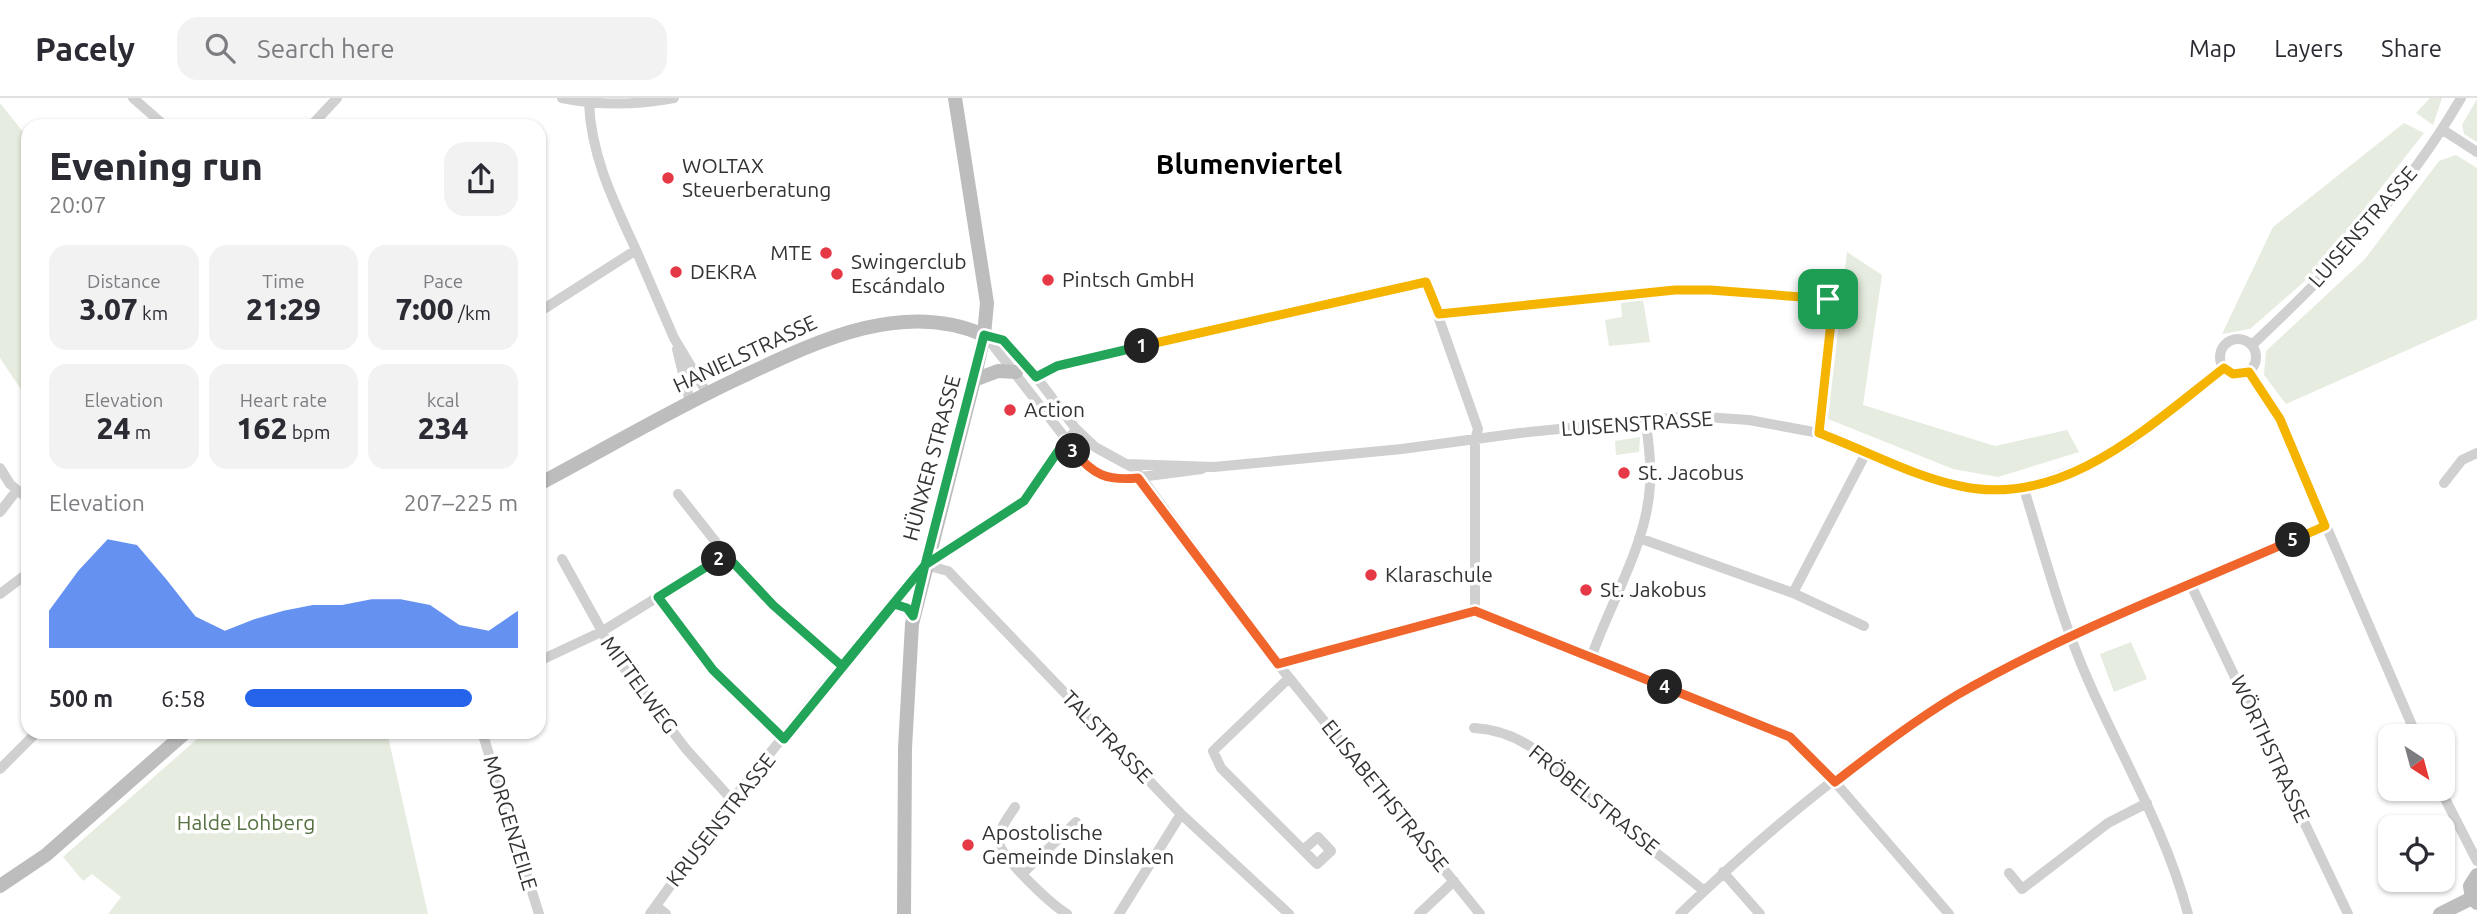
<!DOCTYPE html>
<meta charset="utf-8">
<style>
body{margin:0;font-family:Ubuntu,sans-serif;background:#f2f2f3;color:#2b2b33;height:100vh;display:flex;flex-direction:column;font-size:26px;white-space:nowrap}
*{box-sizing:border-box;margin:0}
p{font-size:23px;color:#7c7c81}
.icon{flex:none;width:38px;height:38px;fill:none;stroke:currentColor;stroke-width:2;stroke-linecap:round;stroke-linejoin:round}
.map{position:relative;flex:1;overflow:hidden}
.drawer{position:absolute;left:21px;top:21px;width:525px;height:620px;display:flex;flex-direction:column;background:#fff;border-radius:21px;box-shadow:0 2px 5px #0004}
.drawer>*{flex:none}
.needle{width:46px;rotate:144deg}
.fabs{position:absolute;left:2378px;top:626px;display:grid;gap:14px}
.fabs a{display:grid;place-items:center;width:77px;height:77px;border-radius:14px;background:#fff;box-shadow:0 2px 5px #0004;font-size:35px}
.pin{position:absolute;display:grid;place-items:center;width:60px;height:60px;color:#fff;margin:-30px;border-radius:14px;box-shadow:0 4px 10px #0006}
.km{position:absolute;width:35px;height:35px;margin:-18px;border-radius:50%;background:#222;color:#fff;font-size:19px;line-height:35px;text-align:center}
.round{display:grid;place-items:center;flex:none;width:74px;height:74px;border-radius:21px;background:#f2f2f3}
.headline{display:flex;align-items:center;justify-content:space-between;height:119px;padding:0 28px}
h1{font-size:38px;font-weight:800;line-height:52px}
.figures{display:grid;grid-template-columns:repeat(3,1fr);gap:10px;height:119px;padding:7px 28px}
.figures div{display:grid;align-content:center;border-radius:18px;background:#f2f2f3;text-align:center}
.figures b{font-size:30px;font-weight:800}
.figures small{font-size:19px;font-weight:400}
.figures p{font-size:19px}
.chart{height:196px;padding:14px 28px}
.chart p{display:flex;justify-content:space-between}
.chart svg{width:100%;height:126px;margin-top:7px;fill:#2563eb;opacity:.7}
ul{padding:0 28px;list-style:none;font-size:23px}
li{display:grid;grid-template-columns:112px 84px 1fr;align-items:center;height:52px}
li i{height:18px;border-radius:9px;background:#2563eb}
header{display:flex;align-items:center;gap:42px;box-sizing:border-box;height:98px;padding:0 35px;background:#fff;border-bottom:2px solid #e1e1e2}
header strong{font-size:33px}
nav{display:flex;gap:38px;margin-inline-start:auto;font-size:24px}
.search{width:490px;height:63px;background:#f2f2f3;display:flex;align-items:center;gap:18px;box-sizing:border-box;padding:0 24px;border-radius:21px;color:#7c7c81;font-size:26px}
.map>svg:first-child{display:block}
</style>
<header>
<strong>Pacely</strong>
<div class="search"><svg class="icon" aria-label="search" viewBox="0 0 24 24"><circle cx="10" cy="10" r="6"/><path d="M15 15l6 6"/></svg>Search here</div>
<nav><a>Map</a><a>Layers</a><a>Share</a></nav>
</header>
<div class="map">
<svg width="2477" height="816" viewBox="0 0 2477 816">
<rect width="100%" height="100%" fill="#fff"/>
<path fill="#e6ecdf" d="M2430,0H2442L2433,27L2416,15Z
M2477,1V44L2464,36L2462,27Z
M0,5L28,40V302L0,260Z
M2404,25L2424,35L2315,174L2250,231L2222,236L2273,129Z
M2456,57L2477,70V221L2286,306L2264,277L2266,253L2365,161L2439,63Z
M1847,154L1882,177L1863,307L1995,348L2067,332L2079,354L1998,379L1953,371L1828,321Z
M1643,202L1650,244L1609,248L1605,222L1622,219L1621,205Z
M1640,339L1639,354L1616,357L1615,343Z
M2131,544L2147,581L2114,594L2100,556Z
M205,634H387L428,816H108L121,799L92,776L83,783L63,759Z"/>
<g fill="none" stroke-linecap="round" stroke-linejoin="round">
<path stroke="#d0d0d0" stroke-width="10" d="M133,0L165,28
M562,0C600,8 637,7 674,0
M589,5C591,58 614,104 636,152
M311,28L337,0
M2443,32L2477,54
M539,214L636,152L674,240L707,295
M1439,216L1675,192H1710L1828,201L1833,205L1819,335
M984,237L1003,242L1030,271L1076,331L1095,349L1126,366L1214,369L1402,351L1520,335L1690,318L1749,322L1819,335L1930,379L1960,389L2002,393L2024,391L2095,364L2130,345L2224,270
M985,237L1091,373L1117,382L1202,371
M2220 259a18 18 0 1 1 36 0a18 18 0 1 1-36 0Z
M2252,247C2331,173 2406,95 2461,0
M677,251L690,304
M2249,274L2280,321L2417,639
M1036,279L1057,268L1426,184L1478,331L1475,342V513
M1126,366L1135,371L1278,566L1480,816
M0,370L10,386L28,401
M2444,385L2462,362L2477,355
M2024,391C2044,455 2061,521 2088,582C2122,660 2166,733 2188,816
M678,396L726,457L773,507L842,568
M0,414L17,392
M1639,440L1793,495L1867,353
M562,461L618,562L686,651L732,702
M925,467L948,473L1181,716L1289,816
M2191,487L2348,816
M1793,495L1864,528
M0,496L28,475
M658,499L713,572L784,641
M1591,560C1610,505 1647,446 1650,387C1652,366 1648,344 1646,323
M539,563L601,534L726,457
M1278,566L1475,513L1790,639L1835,684L1949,816
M1289,580L1213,653L1221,670L1317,766L1331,753L1318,739L1303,752
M1474,630C1533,633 1561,677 1602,712C1635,740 1671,765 1704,793
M482,634L539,816
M0,671L35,636
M2440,691L2477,763
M1015,709C1009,718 997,733 999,744C1001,760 1052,807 1067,816
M1723,774L1760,816
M1023,775L1076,724
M2009,775L2022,791L2108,725L2147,705
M656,808L666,816
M650,816L732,702L913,479L951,448L1024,403L1076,331
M1119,816L1181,716
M1419,816L1454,783
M1680,816C1763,736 1855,659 1954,599C2070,529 2201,483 2325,428"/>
<path stroke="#bdbdbd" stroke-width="14" d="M974,282L998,273L1016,274
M539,386C605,351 669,313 737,281C812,246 900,200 984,237
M894,506L907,510L913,518
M2477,777L2470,788L2472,800L2477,805
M0,788L46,757L186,634
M904,816L905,650L912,526L974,282L984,237L987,205L955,0
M2440,816L2472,800"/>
</g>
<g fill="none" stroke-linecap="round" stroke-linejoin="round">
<defs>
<path id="split-1" d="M1142,248L1426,184L1439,216L1675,192H1710L1828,201"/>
<path id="split-2" d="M719,461L726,457L773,507L842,568L925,467L984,237L1003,242L1036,279L1057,268L1142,248"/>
<path id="split-3" d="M719,461L658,499L713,572L784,641L894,506L907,510L913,518L925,467L1024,403L1065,343L1073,353"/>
<path id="split-4" d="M1073,353C1094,377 1106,383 1138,380L1278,566L1475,513L1665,589"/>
<path id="split-5" d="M1665,589L1790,639L1835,684C1875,653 1914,623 1957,597C2064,535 2181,491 2293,442"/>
<path id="split-6" d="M1828,201L1833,205L1819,335C1865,352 1912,378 1960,388C2063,411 2149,328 2224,270L2233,276L2249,274L2280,321L2325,428L2293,442"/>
</defs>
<use href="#split-1" stroke="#fff" stroke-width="14"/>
<use href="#split-2" stroke="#fff" stroke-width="14"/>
<use href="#split-3" stroke="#fff" stroke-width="14"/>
<use href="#split-4" stroke="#fff" stroke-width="14"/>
<use href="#split-5" stroke="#fff" stroke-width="14"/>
<use href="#split-6" stroke="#fff" stroke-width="14"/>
<use href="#split-1" stroke="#f5b400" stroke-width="9"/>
<use href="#split-2" stroke="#22a559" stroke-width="9"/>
<use href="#split-3" stroke="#22a559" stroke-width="9"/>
<use href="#split-4" stroke="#f0652b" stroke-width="9"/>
<use href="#split-5" stroke="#f0652b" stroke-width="9"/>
<use href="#split-6" stroke="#f5b400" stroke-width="9"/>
</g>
<g fill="#e63946" stroke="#fff" stroke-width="2.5">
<circle cx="668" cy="80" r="7"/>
<circle cx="826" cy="155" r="7"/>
<circle cx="676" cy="174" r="7"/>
<circle cx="837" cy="176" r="7"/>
<circle cx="1048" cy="182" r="7"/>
<circle cx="1010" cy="312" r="7"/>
<circle cx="1624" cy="375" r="7"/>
<circle cx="1371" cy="477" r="7"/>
<circle cx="1586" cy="492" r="7"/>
<circle cx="968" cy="747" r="7"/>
</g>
<g text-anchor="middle" stroke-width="7" stroke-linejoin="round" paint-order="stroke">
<g font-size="21" fill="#333" stroke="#fff" text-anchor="start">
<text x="682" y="75">WOLTAX<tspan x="682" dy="24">Steuerberatung</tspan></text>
<text x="812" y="162" text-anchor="end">MTE</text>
<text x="851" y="171">Swingerclub<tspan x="851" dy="24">Escándalo</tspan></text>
<text x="690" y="181">DEKRA</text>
<text x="1062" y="189">Pintsch GmbH</text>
<text x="1024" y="319">Action</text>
<text x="1638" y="382">St. Jacobus</text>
<text x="1385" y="484">Klaraschule</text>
<text x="1600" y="499">St. Jakobus</text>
<text x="982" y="742">Apostolische<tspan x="982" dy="24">Gemeinde Dinslaken</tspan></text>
</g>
<g font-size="21" fill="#333" stroke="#fff">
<text transform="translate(2363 129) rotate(-49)" y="7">LUISENSTRASSE</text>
<text transform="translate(745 256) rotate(-25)" y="7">HANIELSTRASSE</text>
<text transform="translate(1637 326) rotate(-4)" y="7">LUISENSTRASSE</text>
<text transform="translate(932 360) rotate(-75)" y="7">HÜNXER STRASSE</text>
<text transform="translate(639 587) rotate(54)" y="7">MITTELWEG</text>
<text transform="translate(1107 639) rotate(46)" y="7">TALSTRASSE</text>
<text transform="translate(2270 651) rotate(65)" y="7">WÖRTHSTRASSE</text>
<text transform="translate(1385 698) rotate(51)" y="7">ELISABETHSTRASSE</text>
<text transform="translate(1594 702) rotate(39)" y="7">FRÖBELSTRASSE</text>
<text transform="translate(721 722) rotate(-52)" y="7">KRUSENSTRASSE</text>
<text transform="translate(510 725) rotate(73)" y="7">MORGENZEILE</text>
</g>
<g font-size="21" fill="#56703f" stroke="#fff">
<text x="246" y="732">Halde Lohberg</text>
</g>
<g font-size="28" font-weight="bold" fill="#000" stroke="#fff">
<text x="1249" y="76">Blumenviertel</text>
</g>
</g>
</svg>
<div class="fabs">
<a><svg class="needle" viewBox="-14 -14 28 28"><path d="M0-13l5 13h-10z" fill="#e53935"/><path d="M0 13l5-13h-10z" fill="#7c7c81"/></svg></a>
<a><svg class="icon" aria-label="locate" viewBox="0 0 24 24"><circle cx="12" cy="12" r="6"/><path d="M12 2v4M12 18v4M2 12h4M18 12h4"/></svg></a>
</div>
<div class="pin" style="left:1828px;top:201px;background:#1e9e55"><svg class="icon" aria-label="arrive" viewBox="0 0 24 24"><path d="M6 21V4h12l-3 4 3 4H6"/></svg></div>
<b class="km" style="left:1142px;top:248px">1</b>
<b class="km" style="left:719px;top:461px">2</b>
<b class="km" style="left:1073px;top:353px">3</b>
<b class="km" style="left:1665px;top:589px">4</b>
<b class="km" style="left:2293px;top:442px">5</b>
<section class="drawer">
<div class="headline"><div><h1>Evening run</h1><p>20:07</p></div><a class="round"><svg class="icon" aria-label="share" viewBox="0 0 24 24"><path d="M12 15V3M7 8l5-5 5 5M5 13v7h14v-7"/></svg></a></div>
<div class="figures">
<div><p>Distance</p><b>3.07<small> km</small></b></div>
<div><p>Time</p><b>21:29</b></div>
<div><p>Pace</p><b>7:00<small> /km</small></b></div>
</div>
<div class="figures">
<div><p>Elevation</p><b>24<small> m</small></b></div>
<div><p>Heart rate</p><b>162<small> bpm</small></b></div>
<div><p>kcal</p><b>234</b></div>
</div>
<div class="chart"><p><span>Elevation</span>207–225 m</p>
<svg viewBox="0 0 160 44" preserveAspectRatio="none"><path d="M0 44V31L10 17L20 6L30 8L40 20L50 33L60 38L70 34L80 31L90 29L100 29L110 27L120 27L130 29L140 36L150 38L160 31V44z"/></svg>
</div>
<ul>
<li><b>500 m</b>6:58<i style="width:83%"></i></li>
</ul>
</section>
</div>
